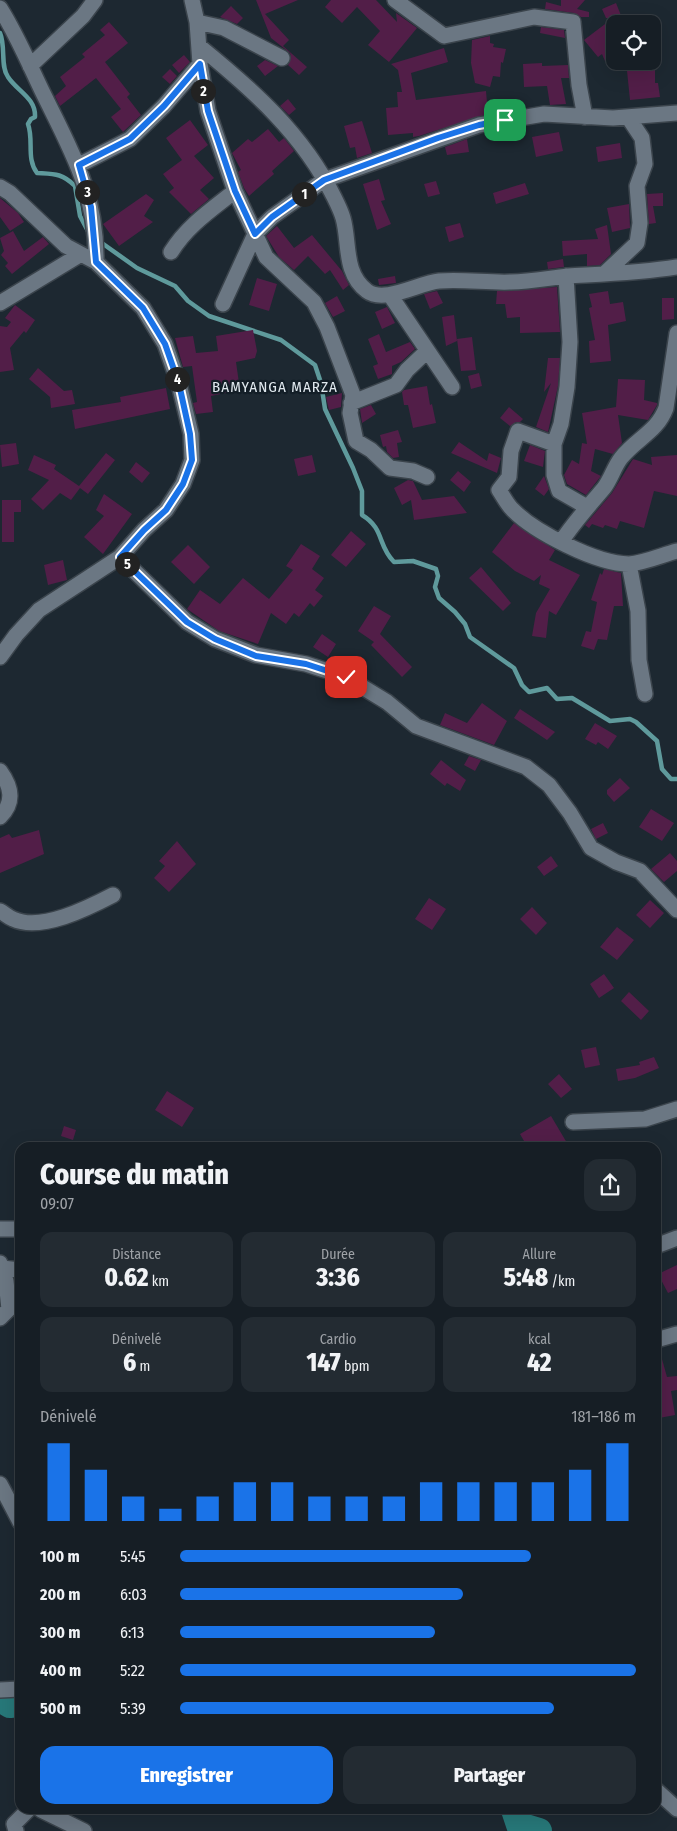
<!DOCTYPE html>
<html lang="fr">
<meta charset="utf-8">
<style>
body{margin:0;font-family:"Fira Sans Condensed",sans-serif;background:#232b32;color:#f1f3f6;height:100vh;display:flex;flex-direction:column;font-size:19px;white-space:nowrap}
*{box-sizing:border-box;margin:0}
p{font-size:16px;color:#9ea2a7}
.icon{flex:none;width:28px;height:28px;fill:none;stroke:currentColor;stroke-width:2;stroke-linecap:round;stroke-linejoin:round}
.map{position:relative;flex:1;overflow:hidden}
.panel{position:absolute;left:15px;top:1142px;width:646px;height:672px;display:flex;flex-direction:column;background:#161e25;border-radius:15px;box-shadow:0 5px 20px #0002,0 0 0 1px #353c42}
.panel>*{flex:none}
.fabs{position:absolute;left:606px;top:15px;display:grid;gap:10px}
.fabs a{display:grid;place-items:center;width:55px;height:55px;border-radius:10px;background:#161e25;box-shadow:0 5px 20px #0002,0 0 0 1px #353c42;font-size:25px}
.pin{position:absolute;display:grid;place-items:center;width:42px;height:42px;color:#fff;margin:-21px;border-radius:10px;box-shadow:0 2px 8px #0006}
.km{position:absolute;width:25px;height:25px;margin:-12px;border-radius:50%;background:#222;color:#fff;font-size:14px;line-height:25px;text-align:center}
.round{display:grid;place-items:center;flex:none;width:52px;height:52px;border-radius:15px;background:#232b32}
.summary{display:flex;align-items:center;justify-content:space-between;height:85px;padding:0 25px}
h1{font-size:28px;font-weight:800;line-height:38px}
.figures{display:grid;grid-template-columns:repeat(3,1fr);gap:8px;height:85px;padding:5px 25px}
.figures div{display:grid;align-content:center;border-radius:12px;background:#232b32;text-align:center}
.figures b{font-size:25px;font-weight:800}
.figures small{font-size:14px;font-weight:400}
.figures p{font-size:14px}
.chart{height:140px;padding:10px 25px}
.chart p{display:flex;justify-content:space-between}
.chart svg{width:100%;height:90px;margin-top:5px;stroke:#1a73e8;stroke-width:6}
.action{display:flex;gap:10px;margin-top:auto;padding:10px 25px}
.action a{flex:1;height:58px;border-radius:15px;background:#1a73e8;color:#fff;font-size:20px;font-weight:800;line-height:58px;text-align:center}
.action a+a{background:#232b32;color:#f1f3f6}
ul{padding:0 25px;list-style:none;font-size:16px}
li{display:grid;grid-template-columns:80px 60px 1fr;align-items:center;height:38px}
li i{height:12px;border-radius:6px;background:#1a73e8}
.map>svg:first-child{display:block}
</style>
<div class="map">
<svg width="677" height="1831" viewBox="0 0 677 1831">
<rect width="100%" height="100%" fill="#1d2831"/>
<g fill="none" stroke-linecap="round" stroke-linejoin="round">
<path stroke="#5f9a9c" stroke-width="4.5" d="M0,33C6,47 0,66 8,77C17,91 36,98 35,117L31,119L28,124C34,141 26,158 37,173C54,174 62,173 75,186L80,216L90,235
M99,241L137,268L175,286L188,301L209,316L281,340L315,365L321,383L325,409L353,468L362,491V515C385,529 377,545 394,562L413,561L436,569L438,576L435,587L439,598L455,612L465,624L470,637L514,668L522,685L529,692L547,688L557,699L572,698L610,721L630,719L636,722L657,741L662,769L671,779H677"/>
<path stroke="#277879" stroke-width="26" d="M0,1699L10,1705L20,1704
M514,1810L519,1825L539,1831"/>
</g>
<path fill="#521e48" d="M256,0H298L265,14L289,40L283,46L307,67L299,75L288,65L291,58L290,53L271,38Z
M331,0H376L397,22L396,13L417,28L389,62L368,45L380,31L357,7L342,23L325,7Z
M561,0H585L577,9L589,12V17H581L574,13L545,9L546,2L561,6Z
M616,3L622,18H615V56L605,61L602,54L598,57L584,40L613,18H606L602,9Z
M231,6L243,18L237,24L220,17Z
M109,22L128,43L105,62L130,94L127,97L141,115L123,132L111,117L121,109L96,78L60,106L55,96L66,86L60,77L85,57L82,54L105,35L100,30Z
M541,27L564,30L565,38L540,33Z
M490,36V43L494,44L493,47L506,49L503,63L501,62L500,77L493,76L490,87L475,83L471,63L472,40Z
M444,48L448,62L411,73L416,100L486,91L488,114L419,136L413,137V133L388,135L386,108L398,107L397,92H402L398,70L391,64Z
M184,55L190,62L179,73L172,65Z
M265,60L278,66L265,76L257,66Z
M626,61H640L641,64V61H655V83H658L660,97L630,100Z
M542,63V66L568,65L569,78H561L566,104L550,105L547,86L524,87L523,64Z
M170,69L177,76L170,84L162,77Z
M288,99L296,109L289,115L280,106Z
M190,120L208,145L194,156L214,178L200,190L209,199L191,214L169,192L174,188L163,174L182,160L166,138Z
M362,121L372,153L357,158L355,147L350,148L344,126Z
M268,129L279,142L284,138L294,151L272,171L274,174L249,196L244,188L238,172L241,170L232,153L248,139L252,142Z
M559,132L563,151L536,157L532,137Z
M467,139L469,152L447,155L445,147Z
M620,143L622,158L598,162L596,147Z
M379,179L385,200L381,201L391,224L377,230L363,184Z
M436,181L440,194L428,197L424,184Z
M525,183L529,194L496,204L493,193Z
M663,193V206H653L656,223L649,224L647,194Z
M146,194L154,200L144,216L153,222L119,246L103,224Z
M0,198L18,213L24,222L10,231L0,217Z
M629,204L630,228L612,232L607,208Z
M460,223L464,237L449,242L445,227Z
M607,225L611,254L600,265L587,266V254L563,256L562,241L598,239L595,229Z
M277,226L294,248L312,235L342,271L349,285L343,290L330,270L325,274L308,256L294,270L279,257L266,236Z
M13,231L24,251L43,237L49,244L12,274L5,266L8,263L1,255L4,251L0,238Z
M563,259L564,267L548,269L547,262Z
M395,276L396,283L379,285L378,279Z
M257,278L277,284L269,311L249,305Z
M557,287L560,332L520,333V317L507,318L505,304H496L497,291Z
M437,291L443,303L430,309L424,294Z
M608,291L610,304L623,302L626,321L608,325L611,361L590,363L589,341L595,340L589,308L592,307L589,294Z
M337,296L345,311L333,317L325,303Z
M662,298H674V319L662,320Z
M15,305L35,320L26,333L24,331L10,348L14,370L0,372V326L7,327L11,322L5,318Z
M387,307L395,323L382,329L375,312Z
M454,315L457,341L446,346L442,317Z
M253,330L257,351L255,358L236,362L240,390L211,396L213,412L196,414L193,403L197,402L192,366L183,367L175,338L193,336L196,353L218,351L216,336Z
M379,334L386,352L410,342L415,349L401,362L392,366V374L378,379L373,366L378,364L368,339Z
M472,337L476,370L461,371L457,339Z
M548,358H560L558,386L548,432L536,427L551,383L544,392Z
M38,368L64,391L72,390L75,404L51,408L50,397L29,379Z
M479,373L482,386L471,389L468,376Z
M618,379L645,380L644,400L657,403V405L648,420L618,415L622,443L613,454L595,449L591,471L601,476L586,495L567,484L564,475L572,460L579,464L582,443L587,444L582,413L616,407Z
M427,386L430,405L432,404L436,423L413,428L408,405H404L402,392L404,390Z
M166,388L170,409L75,429L72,410L121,402L120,397Z
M342,393L341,407L329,410L326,397Z
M371,405L376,414L362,423L360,409Z
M509,407L523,419L520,422H516L510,426L500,418Z
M398,430L402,442L397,443L399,457L393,458L387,452L386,446L383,447L380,435Z
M459,442L487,461L489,453L501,458L497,473L451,453Z
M16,443L19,464L2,467L0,445Z
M530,445L545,451L543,467L524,461Z
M106,453L115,460L88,494L80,488L71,500L60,493L43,510L31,499L49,480L28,470L34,455L56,465L54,469L79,486Z
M312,455L316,472L298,476L294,459Z
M677,455V496L654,491L644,528L620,521L617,529L605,525L603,528L592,524L589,528L585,525L612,493L633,459L652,465L651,457Z
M136,462L150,473L142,483L129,472Z
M458,471L471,482L464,492L450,480Z
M544,476L549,489L544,496L535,489Z
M408,480L413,481L422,500L454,496L467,513L414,520L411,500L402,505L394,488Z
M104,494L132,514L103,554L84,537L104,516L96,510Z
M2,500H21V512H14V542H2Z
M514,523L555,550L549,560L580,575L556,615L549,611L546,638L532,636L536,613L550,589L539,584L541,575L534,581L515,571L492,552Z
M351,531L366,544L346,567L331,555Z
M301,544L320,556L312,569L324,578L315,590L323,596L314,607L310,603L299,617L294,613L286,624L271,613L258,644L219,631L187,609L200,590L220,604L243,578L269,599L293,570L286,566Z
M188,545L210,567L194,584L171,562Z
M63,560L67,580L48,585L44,565Z
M481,567L511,603L503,611L469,578Z
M604,569L621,573L623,606H614L607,640L598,639L594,650L581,646L586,631L591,632L597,602L591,600L600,573L602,575Z
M374,606L391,616L380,634L412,667L402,677L371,645L374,642L358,631Z
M322,634L336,644L328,657L313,647Z
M482,703L507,721L494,745L440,725L445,713L467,723Z
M520,709L555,732L547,740L514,718Z
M595,723L617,736L608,749L598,742L596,745L585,739Z
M469,756L481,760L475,771L464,765Z
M441,760L466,780L460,791L447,783L445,786L430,774Z
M620,778L630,788L614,802L607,794V790Z
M651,809L674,823L662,841L639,827Z
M603,823L608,833L596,839L591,829Z
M39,830L44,854L0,873V838L9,834L12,838Z
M177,841L196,864L169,892L154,878L165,866L159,861Z
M670,853L677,861V871L664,882L651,869Z
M551,856L558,866L544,876L537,867Z
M429,898L446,909L432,930L415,919Z
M650,900L664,913L650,928L636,915Z
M532,907L547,923L536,935L520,919Z
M617,927L634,940L617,960L600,947Z
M604,974L614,988L599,998L590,984Z
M629,992L649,1011L641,1020L621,1001Z
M596,1047L600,1065L585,1068L581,1050Z
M654,1057L659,1068L635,1078L618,1081L616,1069L640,1065L639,1062Z
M559,1074L572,1089L561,1098L548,1084Z
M167,1091L194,1108L182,1127L155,1110Z
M551,1116L570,1148H528L520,1134Z
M64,1126L76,1130L73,1140L61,1136Z
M677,1265V1289L668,1293L658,1274Z
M656,1352H660L667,1377L677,1376V1390L671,1391L675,1415L659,1418L656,1402Z"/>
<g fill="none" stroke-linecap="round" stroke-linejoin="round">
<defs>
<path id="street" d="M395,0L444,36L534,17L573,22L579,85L585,117
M0,8C17,35 29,64 43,93C72,152 97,194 96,262
M197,22L224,28L282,58
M199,46C252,89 303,134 334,197C337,203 341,211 343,218C350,242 343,273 367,291C384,304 419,283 439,281C463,279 488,283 511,282C530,282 549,278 568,276C605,274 641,273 677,267
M200,64L208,111L235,191L266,257L314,302L327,327L353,395L350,413L356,441L371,450L390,468L413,471L427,477
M30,66L83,16L95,0
M79,165L130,139L164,106L200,64L197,22L192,0
M0,187L10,193L66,246L96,262L143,308L165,344L179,384L191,434L192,460L183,484L166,510L144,530L120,557L39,610L16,635L0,657
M171,252C187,226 211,210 235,191
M604,274L637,243L640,223L637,186L645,164L642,138L628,117
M566,276L570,342L567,387L561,424L554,444V475L559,491L587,507
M390,295L452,387
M0,303L81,254
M223,304L255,234L272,217L324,180L479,125L544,114L613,118L677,113
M351,403L396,385L407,370L426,352
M554,444L518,431L511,451L509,477L499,490C503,496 507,504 512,509C534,532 597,564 629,564C644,563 662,555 677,551
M561,542C574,522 589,506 604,488C611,479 614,467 621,458C637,438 657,432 666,408L677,333
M120,557L187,622L215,639L256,655L306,664L346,677L387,702L416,726L526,767L549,785L570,813L591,848L616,862L640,871L677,910
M629,564L638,611L639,660L645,694
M0,771C11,786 15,802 0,817
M0,911C4,913 8,917 13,919C41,932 88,908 113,895
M573,1122L645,1119L677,1109
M0,1229H20
M656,1246L677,1238
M0,1263L6,1281L9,1309L0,1318
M2,1268L20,1270
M656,1340L677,1334
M0,1484L20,1522
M0,1690L20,1689
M656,1790L677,1809
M41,1810L84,1831
M16,1831L14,1824L28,1810"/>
</defs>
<use href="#street" stroke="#3b444c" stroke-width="18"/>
<use href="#street" stroke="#6b7783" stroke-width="15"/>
</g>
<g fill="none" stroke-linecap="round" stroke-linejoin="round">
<defs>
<path id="route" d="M346,677L306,664L256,656L215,639L187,622L120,557L144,530L166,510L183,484L192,460L190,434L179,384L165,344L143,308L96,262L91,207L79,165L130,139L164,106L200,64L208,111L235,191L255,234L272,217L324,180L438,138L479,125L505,120"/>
</defs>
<use href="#route" stroke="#fff" stroke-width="10"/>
<use href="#route" stroke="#1a73e8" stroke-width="6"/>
</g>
<g text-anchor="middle" stroke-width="4.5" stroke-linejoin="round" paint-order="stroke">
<g font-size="15" letter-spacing="1" fill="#e1e9ef" stroke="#131e27">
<text x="275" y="392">BAMYANGA MARZA</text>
</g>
</g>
</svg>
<div class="fabs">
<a><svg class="icon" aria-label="locate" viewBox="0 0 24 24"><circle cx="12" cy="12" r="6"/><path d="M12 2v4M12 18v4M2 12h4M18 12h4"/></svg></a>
</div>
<div class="pin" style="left:505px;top:120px;background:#1e9e55"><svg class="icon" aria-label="arrive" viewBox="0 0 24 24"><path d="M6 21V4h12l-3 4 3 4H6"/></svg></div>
<div class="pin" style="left:346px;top:677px;background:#d93025"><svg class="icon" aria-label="check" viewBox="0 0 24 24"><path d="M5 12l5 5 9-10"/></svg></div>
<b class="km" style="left:304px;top:194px">1</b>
<b class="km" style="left:203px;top:91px">2</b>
<b class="km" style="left:87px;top:192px">3</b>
<b class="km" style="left:177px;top:379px">4</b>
<b class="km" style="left:127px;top:564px">5</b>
<section class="panel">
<div class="summary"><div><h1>Course du matin</h1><p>09:07</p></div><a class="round"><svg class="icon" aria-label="share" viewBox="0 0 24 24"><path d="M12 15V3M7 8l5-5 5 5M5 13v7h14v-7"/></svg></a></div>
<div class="figures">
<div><p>Distance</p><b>0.62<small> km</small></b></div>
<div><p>Durée</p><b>3:36</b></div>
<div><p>Allure</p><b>5:48<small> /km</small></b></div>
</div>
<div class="figures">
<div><p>Dénivelé</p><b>6<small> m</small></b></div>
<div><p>Cardio</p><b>147<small> bpm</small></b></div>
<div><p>kcal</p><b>42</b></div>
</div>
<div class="chart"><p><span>Dénivelé</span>181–186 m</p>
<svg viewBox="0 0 160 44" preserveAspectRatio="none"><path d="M5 44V6M15 44V19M25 44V32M35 44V38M45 44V32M55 44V25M65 44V25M75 44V32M85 44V32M95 44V32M105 44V25M115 44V25M125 44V25M135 44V25M145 44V19M155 44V6"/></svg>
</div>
<ul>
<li><b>100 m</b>5:45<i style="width:77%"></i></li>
<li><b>200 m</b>6:03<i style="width:62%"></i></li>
<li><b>300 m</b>6:13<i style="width:56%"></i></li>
<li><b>400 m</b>5:22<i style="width:100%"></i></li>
<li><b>500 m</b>5:39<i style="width:82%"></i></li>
</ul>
<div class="action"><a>Enregistrer</a><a>Partager</a></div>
</section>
</div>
